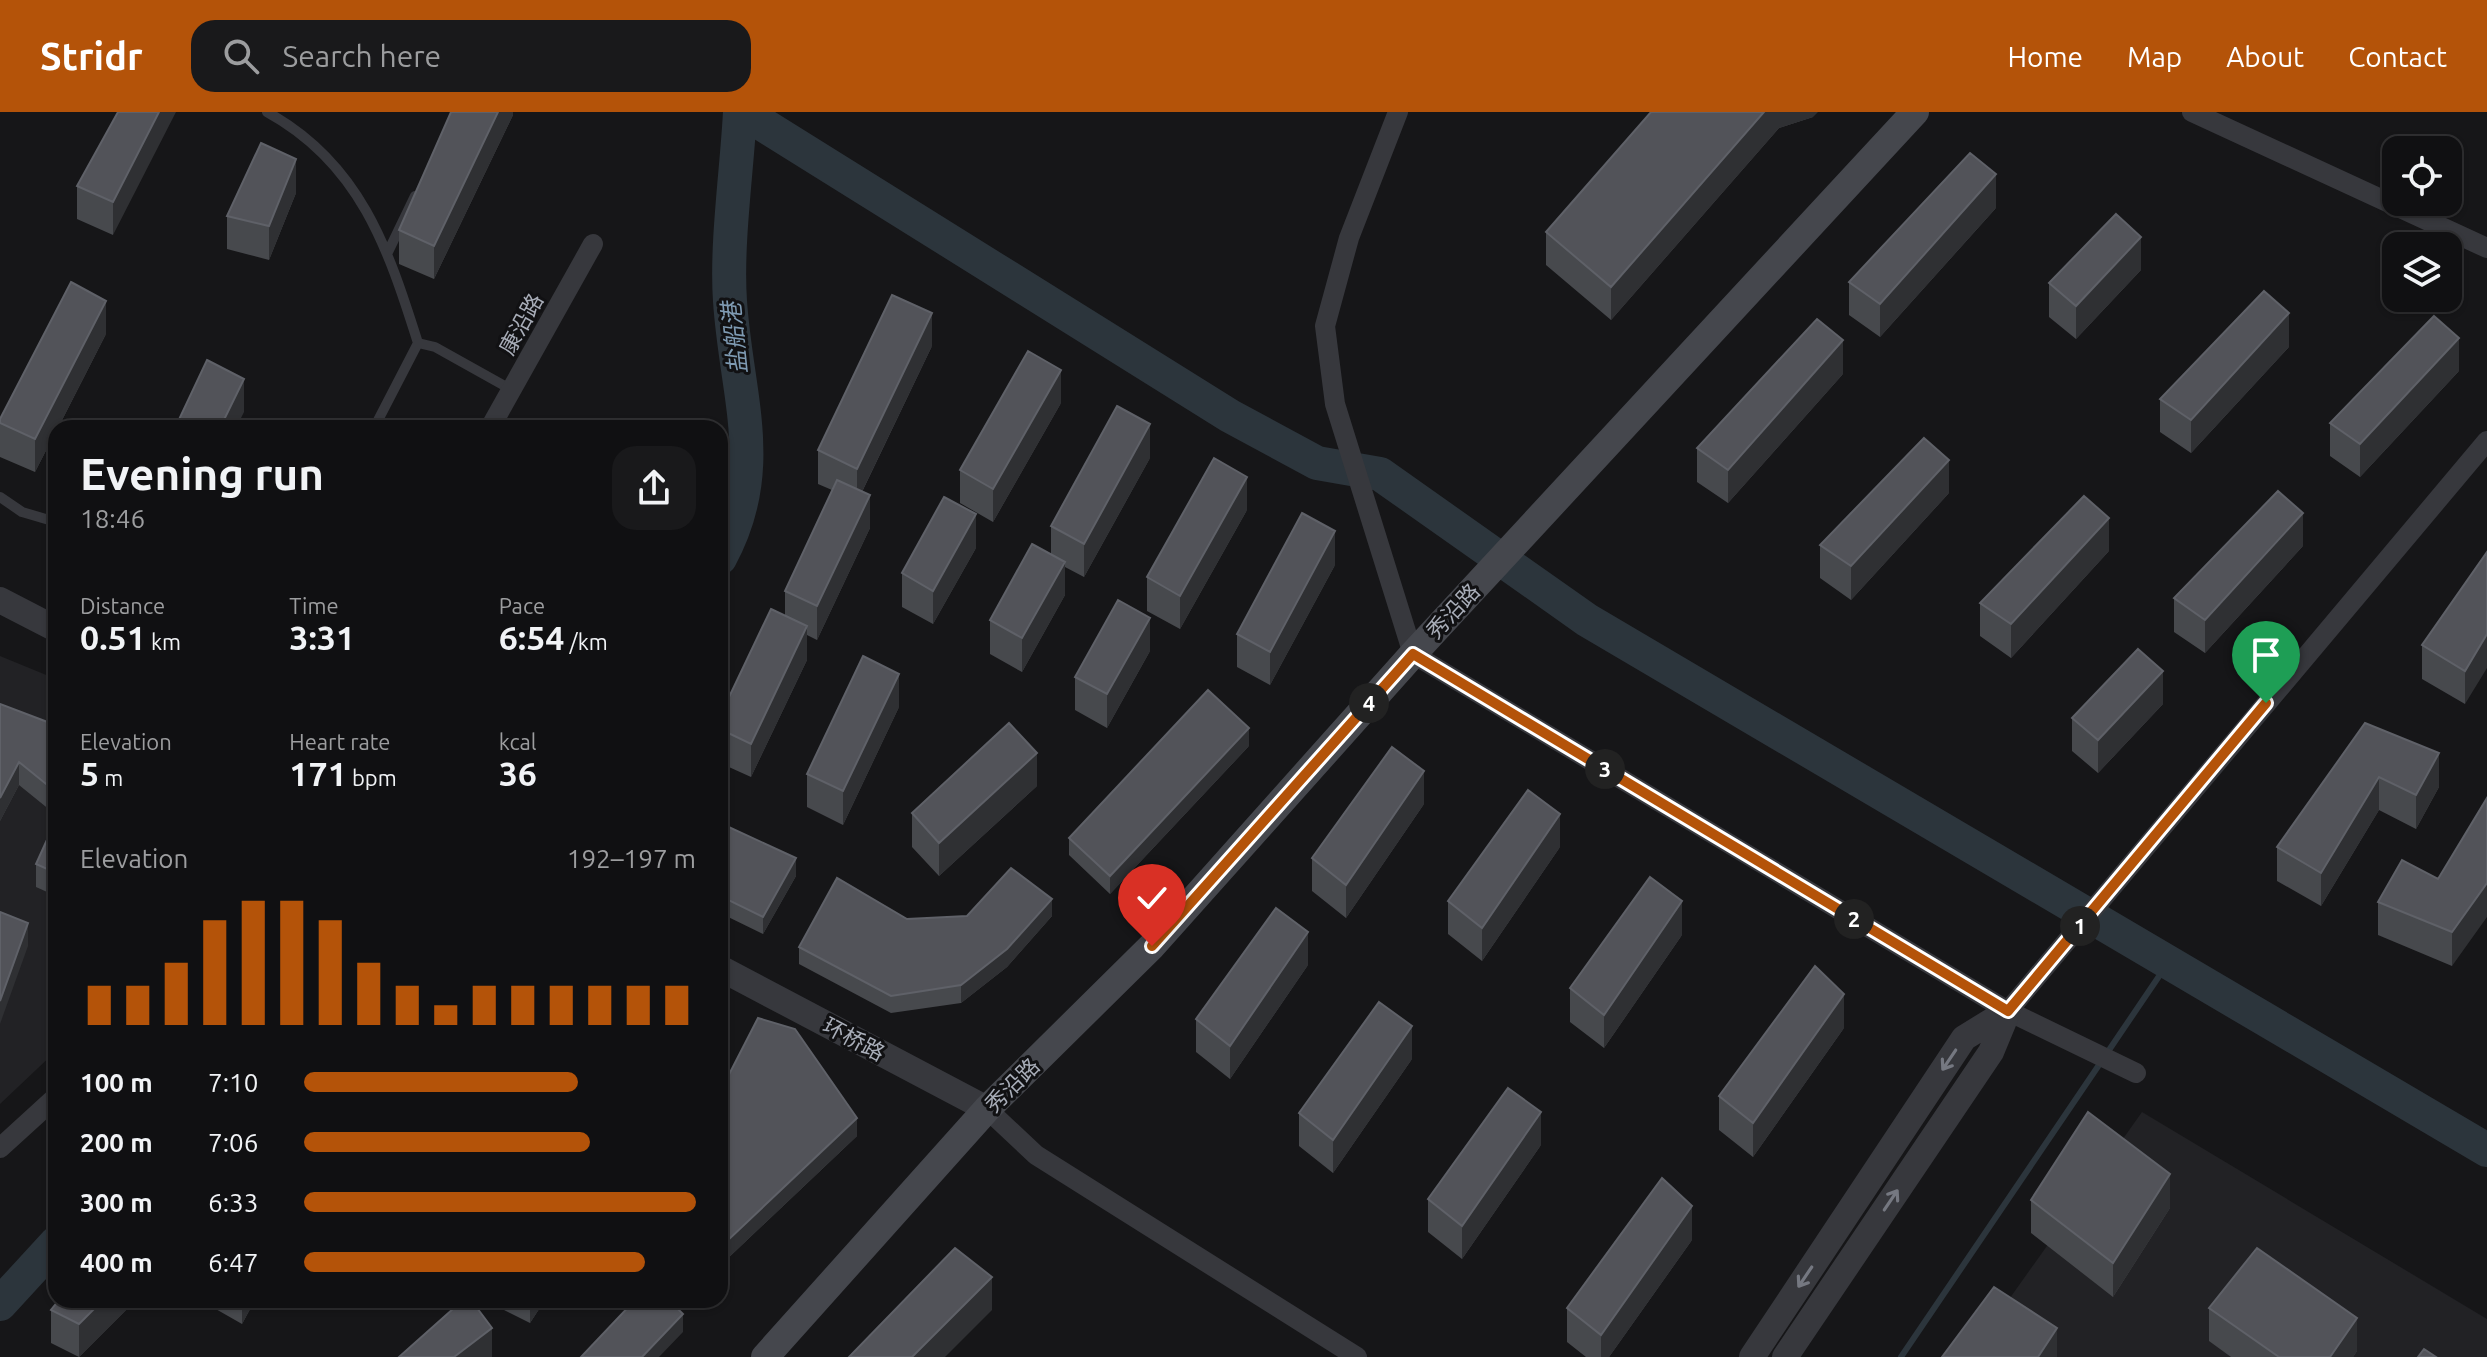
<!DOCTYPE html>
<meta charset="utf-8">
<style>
body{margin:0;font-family:Ubuntu,"Noto Sans SC",sans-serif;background:#19191b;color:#f1f3f6;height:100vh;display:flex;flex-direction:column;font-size:30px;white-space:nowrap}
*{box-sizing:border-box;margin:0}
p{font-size:26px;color:#9c9d9f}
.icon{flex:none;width:44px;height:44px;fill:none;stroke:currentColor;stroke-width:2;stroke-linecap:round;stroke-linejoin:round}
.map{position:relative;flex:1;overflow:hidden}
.sheet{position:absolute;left:48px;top:308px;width:680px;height:888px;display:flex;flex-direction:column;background:#101012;border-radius:24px;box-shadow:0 2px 6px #0004,0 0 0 2px #303032}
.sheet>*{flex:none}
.tools{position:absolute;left:2382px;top:24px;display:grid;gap:16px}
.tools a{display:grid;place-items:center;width:80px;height:80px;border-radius:16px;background:#101012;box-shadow:0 2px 6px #0004,0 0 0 2px #303032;font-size:40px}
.pin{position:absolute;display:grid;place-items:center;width:68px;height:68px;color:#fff;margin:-82px -34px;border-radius:50% 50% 50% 0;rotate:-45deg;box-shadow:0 0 8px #0007}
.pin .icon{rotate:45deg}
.km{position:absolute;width:40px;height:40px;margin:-20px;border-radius:50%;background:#222;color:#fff;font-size:22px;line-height:40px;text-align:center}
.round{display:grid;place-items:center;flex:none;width:84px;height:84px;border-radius:24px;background:#19191b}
.head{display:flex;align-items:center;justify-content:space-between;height:136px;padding:0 32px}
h1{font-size:44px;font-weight:700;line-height:60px}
.stats{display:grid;grid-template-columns:repeat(3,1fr);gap:12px;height:136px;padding:8px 32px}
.stats div{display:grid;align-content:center}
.stats b{font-size:34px;font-weight:700}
.stats small{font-size:22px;font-weight:400}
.stats p{font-size:22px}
.chart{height:224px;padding:16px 32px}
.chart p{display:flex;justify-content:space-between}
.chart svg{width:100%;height:144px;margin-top:8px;stroke:#b45309;stroke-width:6}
ul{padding:0 32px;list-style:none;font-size:26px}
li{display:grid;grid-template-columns:128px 96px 1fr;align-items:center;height:60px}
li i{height:20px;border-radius:10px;background:#b45309}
header{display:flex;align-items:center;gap:48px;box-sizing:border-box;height:112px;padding:0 40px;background:#b45309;color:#fff}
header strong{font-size:38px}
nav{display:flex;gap:44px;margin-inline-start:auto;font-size:28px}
.search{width:560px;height:72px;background:#19191b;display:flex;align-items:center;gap:20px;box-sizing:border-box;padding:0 28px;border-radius:24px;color:#9c9d9f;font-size:30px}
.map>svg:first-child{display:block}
</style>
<header>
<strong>Stridr</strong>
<div class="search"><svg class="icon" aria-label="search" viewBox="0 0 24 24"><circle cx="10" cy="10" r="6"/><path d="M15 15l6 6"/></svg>Search here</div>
<nav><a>Home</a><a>Map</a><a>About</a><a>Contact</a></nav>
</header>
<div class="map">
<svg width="2487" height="1245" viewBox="0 0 2487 1245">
<rect width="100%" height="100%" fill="#161618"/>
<path fill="#222225" d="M0,544L56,567V939L0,992Z
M2142,1000L2487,1207V1245H1968Z"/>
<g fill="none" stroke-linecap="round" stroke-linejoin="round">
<path stroke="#2c353c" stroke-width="6" d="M2107,941L2168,851
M1901,1245L2101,950"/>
<path stroke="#2c353c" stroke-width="34" d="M743,0L1230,304L1317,351L1380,362L1587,508L2487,1038
M720,446C769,356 736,283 730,189C726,132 737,58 740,0
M0,1192L56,1131"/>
<path stroke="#37383d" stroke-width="10" d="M267,0C360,51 388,136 418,231L374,316
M388,140L415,84
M418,231L435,235L512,278
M0,385L22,400L56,410"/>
<path stroke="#37383d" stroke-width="20" d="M1398,0L1349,126L1325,214L1335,292L1413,542L2008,899L2136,961
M2192,0L2487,136
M490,316L593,132
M2008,899L2487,329
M987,997L1036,1043L1357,1245
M0,1036L56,985"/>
<path stroke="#37383d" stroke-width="26" d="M0,488L56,517
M720,856L987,997
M1752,1245L1964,926L2008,899
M1785,1245L1991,940L2008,899"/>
<path stroke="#45474d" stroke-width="28" d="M765,1245L987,997L1152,834L1413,542L1915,0"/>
</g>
<path fill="#47494d" d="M118,0L113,123L77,107V74Z
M513,0V3L434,167L399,152V118Z
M1651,0L1813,5L1779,16L1611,208L1546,153V120Z
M296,81L269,148L227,137V104Z
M1996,96L1880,225L1849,203V170Z
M2141,158L2076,227L2049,205V171Z
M106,222L58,316H56V319L35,360L0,345V307Z
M932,234L862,380L870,416L817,528L807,523V548L751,665L720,651V604L785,504V479L832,378L818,372V338Z
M2289,235L2191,341L2160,320V287Z
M2459,259L2360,365L2330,344V311Z
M1843,262L1728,391L1697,370V336Z
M1061,291L993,410L960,391V358Z
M1150,346L1084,465L1065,455V483L1022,560L990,542V508L1051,442V414Z
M1949,381L1851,488L1820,466V433Z
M1247,398L1180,517L1147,499V465Z
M2303,434L2205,541L2174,520V486Z
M976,436L933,512L902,495V461Z
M2109,439L2011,546L1980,524V491Z
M2487,440L2465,592L2422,567V533Z
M1335,453L1270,573L1237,555V522Z
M1150,539L1107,616L1075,598V565Z
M0,592L56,616V703L19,673L0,709Z
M2163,592L2098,661L2072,639V606Z
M899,595L843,713L807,695V662Z
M2365,611L2439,675L2416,717L2379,698L2321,794L2277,769V735Z
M1249,634L1110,782L1069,743V726Z
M1037,674L939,764L912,735V701Z
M2487,686L2452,854L2378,823V790L2438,767Z
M1424,692L1346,806L1312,779V746Z
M56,708V784L36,775V752Z
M720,711L796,764L763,822L720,801Z
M1560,735L1482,849L1448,822V789Z
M1052,804L1007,855L961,891L891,901L799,852V835L907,807Z
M1682,823L1604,936L1570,910V876Z
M1308,853L1230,967L1196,940V907Z
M1844,916L1753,1045L1719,1018V984Z
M1412,947L1333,1061L1299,1034V1001Z
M720,980L857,1024L725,1149L720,1144Z
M1541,1033L1462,1147L1428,1120V1087Z
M2031,1088L2170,1096L2113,1185L2031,1121Z
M1692,1128L1609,1245H1586L1567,1230V1196Z
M59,1188H136L79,1245L51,1231V1198Z
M214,1188H255L242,1212L214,1196Z
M504,1188H545L530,1211L504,1198Z
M2209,1196L2357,1239L2353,1245H2231L2209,1229Z"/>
<path fill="#2f3033" d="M159,0H176L113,123V90Z
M498,0H513V3L434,167V134Z
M1764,0H1818L1813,5L1779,16L1611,208V175Z
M296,47V81L269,148V114Z
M1996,62V96L1880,225V192Z
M2141,125V158L2076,227V194Z
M106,189V222L58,316H56V319L35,360V327Z
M932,201V234L857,390V357Z
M2289,201V235L2191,341V308Z
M2459,226V259L2360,365V332Z
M1843,228V262L1728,391V358Z
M1061,258V291L993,410V377Z
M244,267V300L236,316H220Z
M1150,312V346L1084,465V432Z
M1949,348V381L1851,488V454Z
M1247,365V398L1180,517V484Z
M870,383V416L817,528V494Z
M2303,401V434L2205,541V508Z
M976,402V436L933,512V479Z
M2109,406V439L2011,546V512Z
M1335,419V453L1270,573V540Z
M1065,450V483L1022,560V526Z
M1150,506V539L1107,616V582Z
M807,514V548L751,665V632Z
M2487,522V556L2465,592V559Z
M2163,559V592L2098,661V628Z
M899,562V595L843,713V679Z
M1249,616V634L1110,782V764Z
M1037,641V674L939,764V731Z
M2439,641V675L2416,717V683Z
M19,650V673L0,709V686Z
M1424,659V692L1346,806V773Z
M2379,665V698L2321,794V761Z
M1560,702V735L1482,849V816Z
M796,746V764L763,822V805Z
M2487,771V805L2452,854V820Z
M1052,787V804L1007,855L961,891V873Z
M1682,789V823L1604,936V903Z
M28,811V834L0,912V889Z
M1308,820V853L1230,967V934Z
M1844,882V916L1753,1045V1011Z
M1412,914V947L1333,1061V1028Z
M1541,1000V1033L1462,1147V1114Z
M857,1006V1024L725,1149V1131Z
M2170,1062V1096L2113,1185V1151Z
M1692,1094V1128L1609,1245H1601V1223Z
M992,1165V1198L945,1245H912Z
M103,1188H136L79,1245V1212Z
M242,1188H255L242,1212Z
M530,1188H545L530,1211Z
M683,1202V1220L659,1245H642Z
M2357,1206V1239L2353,1245H2330Z
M492,1216V1245H454Z
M2057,1216V1245H2038Z"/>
<path fill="#525359" stroke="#5f6168" stroke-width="2" d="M118,0H159L113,90L77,74Z
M451,0H498L434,134L399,118Z
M1651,0H1764L1611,175L1546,120Z
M261,31L296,47L269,114L227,104Z
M1970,41L1996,62L1880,192L1849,170Z
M2116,102L2141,125L2076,194L2049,171Z
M71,170L106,189L35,327L0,311V307Z
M2264,179L2289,201L2191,308L2160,287Z
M892,183L932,201L857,357L818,338Z
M2434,204L2459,226L2360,332L2330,311Z
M1817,207L1843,228L1728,358L1697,336Z
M1028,239L1061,258L993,377L960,358Z
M207,248L244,267L220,316H175Z
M1117,294L1150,312L1084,432L1051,414Z
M1924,326L1949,348L1851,454L1820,433Z
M1214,346L1247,365L1180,484L1147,465Z
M837,368L870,383L817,494L785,479Z
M2278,379L2303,401L2205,508L2174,486Z
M2084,384L2109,406L2011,512L1980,491Z
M944,385L976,402L933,479L902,461Z
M1302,401L1335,419L1270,540L1237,522Z
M1032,432L1065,450L1022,526L990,508Z
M2487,440V522L2465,559L2422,533Z
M1118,488L1150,506L1107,582L1075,565Z
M771,497L807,514L751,632L720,617V604Z
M2138,537L2163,559L2098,628L2072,606Z
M863,544L899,562L843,679L807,662Z
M1208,578L1249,616L1110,764L1069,726Z
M0,592L50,611L56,616V680L19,650L0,686Z
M1009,611L1037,641L939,731L912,701Z
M2365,611L2439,641L2416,683L2379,665L2321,761L2277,735Z
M1392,635L1424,659L1346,773L1312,746Z
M1528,678L1560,702L1482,816L1448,789Z
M2487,686V771L2452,820L2378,790L2402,748L2438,767Z
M56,708V761L36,752Z
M720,711L796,746L763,805L720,784Z
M1011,756L1052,787L1007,837L961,873L891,884L799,835L837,766L907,807L967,804Z
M1650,765L1682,789L1604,903L1570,876Z
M1276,796L1308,820L1230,934L1196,907Z
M0,800L28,811L0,889Z
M1815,854L1844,882L1753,1011L1719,984Z
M1379,890L1412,914L1333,1028L1299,1001Z
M758,906L795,917L857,1006L725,1131L720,1127V980Z
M1508,976L1541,1000L1462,1114L1428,1087Z
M2088,1000L2170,1062L2113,1151L2031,1088Z
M1662,1066L1692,1094L1601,1223L1567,1196Z
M955,1136L992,1165L912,1245H849Z
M2257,1136L2357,1206L2330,1245H2279L2209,1196Z
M1994,1175L2057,1216L2038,1245H1942Z
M59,1188H103L79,1212L51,1198Z
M463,1188H471L492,1216L454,1245H399Z
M635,1188H669L683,1202L642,1245H581Z
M2424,1237L2436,1245H2418Z"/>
<defs><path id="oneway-shaft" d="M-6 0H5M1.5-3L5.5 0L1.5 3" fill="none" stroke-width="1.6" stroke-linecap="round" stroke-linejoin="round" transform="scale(2)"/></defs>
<g stroke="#757881">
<use href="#oneway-shaft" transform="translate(1949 948) rotate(124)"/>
<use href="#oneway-shaft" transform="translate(1891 1088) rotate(-56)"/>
<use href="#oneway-shaft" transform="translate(1805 1165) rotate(124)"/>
</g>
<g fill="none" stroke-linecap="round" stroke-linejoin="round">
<defs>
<path id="route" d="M1152,834L1413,542L2008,899L2266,591"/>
</defs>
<use href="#route" stroke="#fff" stroke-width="16"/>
<use href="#route" stroke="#b45309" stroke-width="10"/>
</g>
<g text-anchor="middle" stroke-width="6" stroke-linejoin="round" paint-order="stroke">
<g font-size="22" fill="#a8adb8" stroke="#111113">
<text transform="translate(521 212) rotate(-61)" y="8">康沿路</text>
<text transform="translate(1453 499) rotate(-47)" y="8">秀沿路</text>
<text transform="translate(854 927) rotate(28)" y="8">环桥路</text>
<text transform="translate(1012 973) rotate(-45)" y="8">秀沿路</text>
</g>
<g font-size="24" font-style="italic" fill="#7f9bb3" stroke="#111113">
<text transform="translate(735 226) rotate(-96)" y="8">盐船港</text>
</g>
</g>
</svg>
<div class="tools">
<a><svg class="icon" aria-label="locate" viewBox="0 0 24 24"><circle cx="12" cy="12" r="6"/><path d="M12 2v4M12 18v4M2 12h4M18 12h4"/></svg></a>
<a><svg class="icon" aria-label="layers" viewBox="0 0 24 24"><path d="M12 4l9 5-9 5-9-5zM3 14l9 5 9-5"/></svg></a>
</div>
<div class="pin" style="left:2266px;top:591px;background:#1e9e55"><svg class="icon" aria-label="arrive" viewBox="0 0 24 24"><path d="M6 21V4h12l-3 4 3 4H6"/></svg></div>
<div class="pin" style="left:1152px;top:834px;background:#d93025"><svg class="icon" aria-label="check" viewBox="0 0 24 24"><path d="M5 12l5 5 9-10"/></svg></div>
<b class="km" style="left:2080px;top:814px">1</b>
<b class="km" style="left:1854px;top:807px">2</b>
<b class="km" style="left:1605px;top:657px">3</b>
<b class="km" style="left:1369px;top:591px">4</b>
<section class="sheet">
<div class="head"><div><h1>Evening run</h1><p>18:46</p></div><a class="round"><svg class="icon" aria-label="share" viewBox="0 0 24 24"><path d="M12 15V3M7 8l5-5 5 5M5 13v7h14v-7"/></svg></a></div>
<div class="stats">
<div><p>Distance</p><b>0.51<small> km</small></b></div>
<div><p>Time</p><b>3:31</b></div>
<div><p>Pace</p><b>6:54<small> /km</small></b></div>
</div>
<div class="stats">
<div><p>Elevation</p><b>5<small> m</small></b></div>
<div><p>Heart rate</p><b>171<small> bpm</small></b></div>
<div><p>kcal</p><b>36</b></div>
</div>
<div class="chart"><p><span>Elevation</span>192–197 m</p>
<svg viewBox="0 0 160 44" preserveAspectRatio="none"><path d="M5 44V32M15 44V32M25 44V25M35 44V12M45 44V6M55 44V6M65 44V12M75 44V25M85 44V32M95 44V38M105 44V32M115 44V32M125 44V32M135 44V32M145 44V32M155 44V32"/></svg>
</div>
<ul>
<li><b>100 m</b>7:10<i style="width:70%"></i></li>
<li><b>200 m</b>7:06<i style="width:73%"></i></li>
<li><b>300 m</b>6:33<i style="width:100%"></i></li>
<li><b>400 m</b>6:47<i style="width:87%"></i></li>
</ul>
</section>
</div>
